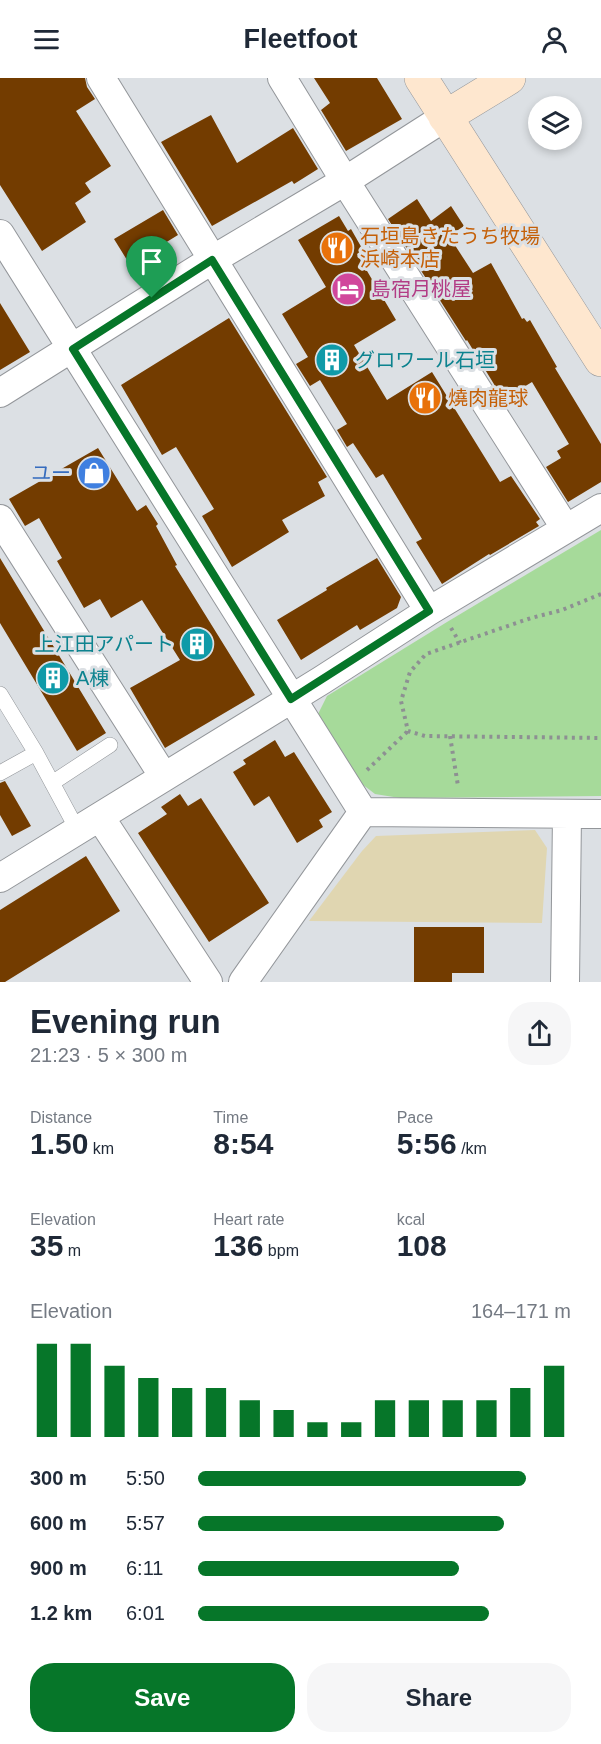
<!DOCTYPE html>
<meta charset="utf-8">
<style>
body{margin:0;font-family:Helvetica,"Noto Sans JP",sans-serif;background:#f6f6f7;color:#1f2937;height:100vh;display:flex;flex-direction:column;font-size:22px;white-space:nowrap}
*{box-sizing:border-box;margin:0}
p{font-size:20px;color:#747a83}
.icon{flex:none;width:33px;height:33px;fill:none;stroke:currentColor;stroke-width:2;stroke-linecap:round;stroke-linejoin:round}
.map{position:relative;height:904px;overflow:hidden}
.drawer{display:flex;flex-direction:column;background:#fff;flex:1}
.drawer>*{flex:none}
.buttons{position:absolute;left:528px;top:18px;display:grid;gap:12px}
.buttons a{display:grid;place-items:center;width:54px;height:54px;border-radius:50%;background:#fff;box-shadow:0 3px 9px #0003;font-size:30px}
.pin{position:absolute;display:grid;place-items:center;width:51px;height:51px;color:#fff;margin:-62px -26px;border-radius:50% 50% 50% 0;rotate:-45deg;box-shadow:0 0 6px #0007}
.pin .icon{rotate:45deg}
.round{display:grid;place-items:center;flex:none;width:63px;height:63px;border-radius:24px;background:#f6f6f7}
.overview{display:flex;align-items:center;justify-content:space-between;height:102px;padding:0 30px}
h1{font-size:33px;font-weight:800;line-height:45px}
.figures{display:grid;grid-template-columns:repeat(3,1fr);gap:9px;height:102px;padding:6px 30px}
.figures div{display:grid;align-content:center}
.figures b{font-size:30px;font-weight:800}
.figures small{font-size:16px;font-weight:400}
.figures p{font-size:16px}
.chart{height:168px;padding:12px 30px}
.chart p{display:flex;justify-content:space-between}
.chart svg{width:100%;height:108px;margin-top:6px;stroke:#067629;stroke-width:6}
.button{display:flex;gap:12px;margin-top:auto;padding:12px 30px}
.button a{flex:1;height:69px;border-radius:24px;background:#067629;color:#fff;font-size:24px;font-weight:800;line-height:69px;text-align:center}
.button a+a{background:#f6f6f7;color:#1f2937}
ul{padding:0 30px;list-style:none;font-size:20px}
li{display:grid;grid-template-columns:96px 72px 1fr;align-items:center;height:45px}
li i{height:15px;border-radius:8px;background:#067629}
header{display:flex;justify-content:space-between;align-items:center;height:78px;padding:0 30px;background:#fff;font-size:27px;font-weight:800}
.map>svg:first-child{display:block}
</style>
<header><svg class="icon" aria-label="menu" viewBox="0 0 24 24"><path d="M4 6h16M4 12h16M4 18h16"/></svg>Fleetfoot<svg class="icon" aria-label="person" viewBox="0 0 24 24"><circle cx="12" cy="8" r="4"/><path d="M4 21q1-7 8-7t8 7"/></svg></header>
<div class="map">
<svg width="601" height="904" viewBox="0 0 601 904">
<rect width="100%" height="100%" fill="#dce0e4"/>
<path fill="#a6da9a" d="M601,452V718L400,720L375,716L362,706L318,636L327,618L447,544Z"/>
<path fill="#e0d6b1" d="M535,752L547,770L542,845L309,843L362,773L376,758Z"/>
<path fill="#733c00" d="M0,0H85L87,9L95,21L76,33L111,88L85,105L91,114L75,125L86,144L42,173L0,107Z
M314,0H377L402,41L346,73L321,32L330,25Z
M211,37L237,85L293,50L318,91L294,106L292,103L212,148L161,64Z
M417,121L431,143L451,128L464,148L449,158L473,195L491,185L522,241L524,240L527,244L530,242L557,289L555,290L601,366V404L568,424L546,389L561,380L557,373L569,366L532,304L504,321L500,316L467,262L466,263L388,141Z
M163,132L178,157L147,176L156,192L140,203L114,161Z
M339,138L348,153L351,151L363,172L357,176L396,242L354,267L387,322L432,294L500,404L511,398L540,441L536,444L539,448L490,477L489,476L442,506L416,464L422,461L383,396L376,400L353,365L347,369L337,352L347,346L320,302L310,308L296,286L308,279L282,236L326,209L298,162Z
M0,225L30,274L0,292Z
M229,240L327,399L318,404L325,418L282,442L289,454L232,489L202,438L214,431L176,369L162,377L121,307Z
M98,370L137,433L146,427L158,446L156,448L177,487L175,488L255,617L165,670L130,610L180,582L142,522L111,540L100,521L84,530L57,483L62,480L39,440L25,448L9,421Z
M0,480L106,655L77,673L0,545Z
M377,480L401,519L397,530L360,552L357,547L301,582L277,542L327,512L326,510Z
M275,662L285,679L294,674L332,734L319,742L323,749L297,765L269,718L254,728L233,694L246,686L243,682Z
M5,703L31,748L12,758L0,737V705Z
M180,716L188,728L201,720L269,825L209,864L138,755L167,736L161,729Z
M86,778L120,833L5,904H0V832Z
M414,849H484V895H452V904H414Z"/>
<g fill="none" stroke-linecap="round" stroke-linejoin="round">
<defs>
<path id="lane" d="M0,616L36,675
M0,695L36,675L78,753
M52,705L110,667"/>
<path id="street" d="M101,0L429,533
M282,0L345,103L566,451
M0,156L363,734
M0,315L212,182L345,103L445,39
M0,441L164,699
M363,734L601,736
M100,739L208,904
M0,800L322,602L429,533L601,430
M243,904L363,734
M565,904L567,736"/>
<path id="secondary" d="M421,0L601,282
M445,39L509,0"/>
</defs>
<use href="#lane" stroke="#93969a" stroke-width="16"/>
<use href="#street" stroke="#93969a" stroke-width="30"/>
<use href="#secondary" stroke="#93969a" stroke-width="34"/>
<path stroke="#8d9092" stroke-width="4" stroke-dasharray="3 4.5" stroke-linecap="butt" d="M601,516L562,532L531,540L426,576L410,594L401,623L408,653L425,658L601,660
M451,550L460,565
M450,658L458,708
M367,692L408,653"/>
<use href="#lane" stroke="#fff" stroke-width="15"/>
<use href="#street" stroke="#fff" stroke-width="28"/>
<use href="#secondary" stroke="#fee7cf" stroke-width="33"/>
</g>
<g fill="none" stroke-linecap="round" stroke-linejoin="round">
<defs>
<path id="route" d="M212,182L429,533L291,621L73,271Z"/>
</defs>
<use href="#route" stroke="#fff" stroke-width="12"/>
<use href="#route" stroke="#067629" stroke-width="8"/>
</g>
<defs>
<symbol id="restaurant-disc" viewBox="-11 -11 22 22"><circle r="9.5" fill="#e8710a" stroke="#dce0e4"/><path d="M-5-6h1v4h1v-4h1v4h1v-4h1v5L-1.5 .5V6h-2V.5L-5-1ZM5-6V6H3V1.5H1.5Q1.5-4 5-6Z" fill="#fff"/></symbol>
<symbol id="hotel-disc" viewBox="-11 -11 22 22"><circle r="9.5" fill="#d1479c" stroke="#dce0e4"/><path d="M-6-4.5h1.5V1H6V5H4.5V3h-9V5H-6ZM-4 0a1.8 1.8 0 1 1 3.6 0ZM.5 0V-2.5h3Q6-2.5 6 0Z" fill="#fff"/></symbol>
<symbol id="building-disc" viewBox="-11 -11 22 22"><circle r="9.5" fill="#0f9aa8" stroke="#dce0e4"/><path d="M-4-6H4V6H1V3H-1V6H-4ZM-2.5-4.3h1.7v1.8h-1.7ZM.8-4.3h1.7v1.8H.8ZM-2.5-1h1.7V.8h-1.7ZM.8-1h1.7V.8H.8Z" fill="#fff"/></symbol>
<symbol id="shop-disc" viewBox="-11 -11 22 22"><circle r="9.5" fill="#3f7fe0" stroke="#dce0e4"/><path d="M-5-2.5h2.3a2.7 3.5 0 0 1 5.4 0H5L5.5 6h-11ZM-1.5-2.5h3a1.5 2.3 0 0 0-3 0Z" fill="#fff"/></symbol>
</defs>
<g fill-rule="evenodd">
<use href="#restaurant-disc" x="318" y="151" width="38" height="38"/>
<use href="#hotel-disc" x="329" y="192" width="38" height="38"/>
<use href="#building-disc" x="313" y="263" width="38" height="38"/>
<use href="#restaurant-disc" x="406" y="301" width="38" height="38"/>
<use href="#shop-disc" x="75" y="376" width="38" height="38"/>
<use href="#building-disc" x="178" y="547" width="38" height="38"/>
<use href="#building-disc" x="34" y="581" width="38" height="38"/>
</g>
<g text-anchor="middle" stroke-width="6" stroke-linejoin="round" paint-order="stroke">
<g font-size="20" fill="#c56008" stroke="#dce0e4" text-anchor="start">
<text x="360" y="165">石垣島きたうち牧場<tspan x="360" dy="23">浜崎本店</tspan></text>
<text x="448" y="327">燒肉龍球</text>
</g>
<g font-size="20" fill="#b23c85" stroke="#dce0e4" text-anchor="start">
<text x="371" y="218">島宿月桃屋</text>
</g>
<g font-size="20" fill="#0d838f" stroke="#dce0e4" text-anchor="start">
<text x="355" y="289">グロワール石垣</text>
<text x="174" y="573" text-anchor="end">上江田アパート</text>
<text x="76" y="607">A棟</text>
</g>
<g font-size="20" fill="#366cbe" stroke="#dce0e4" text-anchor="end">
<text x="71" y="402">ユー</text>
</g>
</g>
</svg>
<div class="buttons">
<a><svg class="icon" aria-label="layers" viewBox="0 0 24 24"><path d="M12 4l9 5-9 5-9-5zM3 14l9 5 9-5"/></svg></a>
</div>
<div class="pin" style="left:152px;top:220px;background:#1e9e55"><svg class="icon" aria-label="arrive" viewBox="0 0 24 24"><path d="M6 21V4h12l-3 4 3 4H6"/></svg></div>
</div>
<section class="drawer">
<div class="overview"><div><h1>Evening run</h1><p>21:23 · 5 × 300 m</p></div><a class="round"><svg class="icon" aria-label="share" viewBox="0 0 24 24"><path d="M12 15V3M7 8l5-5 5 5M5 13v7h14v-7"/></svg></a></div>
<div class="figures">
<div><p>Distance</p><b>1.50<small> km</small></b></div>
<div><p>Time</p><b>8:54</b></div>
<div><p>Pace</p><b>5:56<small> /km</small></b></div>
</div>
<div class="figures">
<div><p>Elevation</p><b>35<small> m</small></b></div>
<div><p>Heart rate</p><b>136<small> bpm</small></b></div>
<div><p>kcal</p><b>108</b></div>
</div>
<div class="chart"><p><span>Elevation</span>164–171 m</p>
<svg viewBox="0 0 160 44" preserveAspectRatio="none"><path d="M5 44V6M15 44V6M25 44V15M35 44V20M45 44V24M55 44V24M65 44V29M75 44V33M85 44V38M95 44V38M105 44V29M115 44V29M125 44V29M135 44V29M145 44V24M155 44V15"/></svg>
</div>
<ul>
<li><b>300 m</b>5:50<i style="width:88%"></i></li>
<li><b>600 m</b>5:57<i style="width:82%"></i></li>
<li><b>900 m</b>6:11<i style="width:70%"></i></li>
<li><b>1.2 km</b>6:01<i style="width:78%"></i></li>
</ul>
<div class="button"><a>Save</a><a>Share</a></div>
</section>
